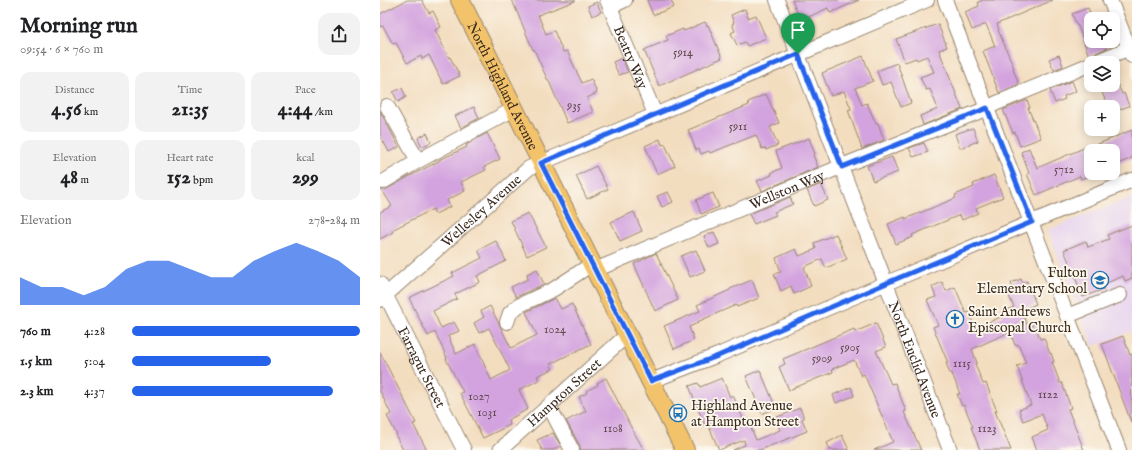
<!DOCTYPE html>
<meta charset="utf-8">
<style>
body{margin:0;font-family:"IM FELL English",serif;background:#f2f2f2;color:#202124;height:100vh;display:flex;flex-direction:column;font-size:15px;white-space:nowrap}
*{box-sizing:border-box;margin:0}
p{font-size:13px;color:#757577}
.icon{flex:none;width:22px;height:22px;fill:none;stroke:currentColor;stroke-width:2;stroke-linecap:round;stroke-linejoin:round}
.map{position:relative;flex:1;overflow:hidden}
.sheet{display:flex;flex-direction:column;background:#fff;width:380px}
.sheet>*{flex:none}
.controls{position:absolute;left:704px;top:12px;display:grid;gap:8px}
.controls a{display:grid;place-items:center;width:36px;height:36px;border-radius:8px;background:#fff;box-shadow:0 2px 10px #0003;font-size:20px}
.pin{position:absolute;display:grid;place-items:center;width:34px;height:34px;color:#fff;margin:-41px -17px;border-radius:50% 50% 50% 0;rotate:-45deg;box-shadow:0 0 4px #0007}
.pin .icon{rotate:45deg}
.round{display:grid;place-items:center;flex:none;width:42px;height:42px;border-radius:12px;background:#f2f2f2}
.head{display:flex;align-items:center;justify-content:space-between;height:68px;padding:0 20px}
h1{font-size:22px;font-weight:700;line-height:30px}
.stats{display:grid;grid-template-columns:repeat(3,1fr);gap:6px;height:68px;padding:4px 20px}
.stats div{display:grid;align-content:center;border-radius:10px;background:#f2f2f2;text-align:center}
.stats b{font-size:20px;font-weight:700}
.stats small{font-size:11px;font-weight:400}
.stats p{font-size:11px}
.chart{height:112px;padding:8px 20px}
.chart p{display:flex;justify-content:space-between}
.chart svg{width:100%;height:72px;margin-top:4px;fill:#2563eb;opacity:.7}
ul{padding:0 20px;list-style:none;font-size:13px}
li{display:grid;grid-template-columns:64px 48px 1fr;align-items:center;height:30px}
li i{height:10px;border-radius:5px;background:#2563eb}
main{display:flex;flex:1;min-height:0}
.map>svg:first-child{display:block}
</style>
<main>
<section class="sheet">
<div class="head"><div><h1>Morning run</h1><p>09:54 · 6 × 760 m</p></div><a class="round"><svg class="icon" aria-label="share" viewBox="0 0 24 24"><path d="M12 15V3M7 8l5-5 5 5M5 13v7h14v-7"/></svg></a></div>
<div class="stats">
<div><p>Distance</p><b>4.56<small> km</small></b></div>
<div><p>Time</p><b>21:35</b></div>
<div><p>Pace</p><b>4:44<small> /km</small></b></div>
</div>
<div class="stats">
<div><p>Elevation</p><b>48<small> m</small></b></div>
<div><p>Heart rate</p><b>152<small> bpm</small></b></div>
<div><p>kcal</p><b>299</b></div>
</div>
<div class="chart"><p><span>Elevation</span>278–284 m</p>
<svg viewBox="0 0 160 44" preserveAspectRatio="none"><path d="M0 44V27L10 33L20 33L30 38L40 33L50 22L60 17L70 17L80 22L90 27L100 27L110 17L120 11L130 6L140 11L150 17L160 27V44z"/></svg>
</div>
<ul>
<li><b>760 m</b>4:28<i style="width:100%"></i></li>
<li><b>1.5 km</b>5:04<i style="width:61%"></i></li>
<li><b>2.3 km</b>4:37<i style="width:88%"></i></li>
</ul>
</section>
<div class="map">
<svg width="752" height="450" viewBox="0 0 752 450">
<rect width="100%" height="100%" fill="#fbf7ec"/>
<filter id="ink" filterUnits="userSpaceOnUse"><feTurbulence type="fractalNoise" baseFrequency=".025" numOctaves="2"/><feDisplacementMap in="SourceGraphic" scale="8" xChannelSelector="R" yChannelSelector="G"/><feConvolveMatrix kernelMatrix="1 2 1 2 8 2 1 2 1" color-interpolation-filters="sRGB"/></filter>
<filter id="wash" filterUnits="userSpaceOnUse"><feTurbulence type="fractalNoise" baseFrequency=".012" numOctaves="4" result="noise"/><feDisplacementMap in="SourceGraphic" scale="16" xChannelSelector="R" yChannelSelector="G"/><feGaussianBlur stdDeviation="0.9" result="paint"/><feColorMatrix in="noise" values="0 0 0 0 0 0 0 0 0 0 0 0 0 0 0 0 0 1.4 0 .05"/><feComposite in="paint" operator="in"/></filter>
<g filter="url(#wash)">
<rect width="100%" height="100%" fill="#f3ddbf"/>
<path fill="#e6d2f0" d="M752,197V331L713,346L668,230Z"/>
<g id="blocks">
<path fill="#d3a3df" d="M27,0H42L49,13L53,11L61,27L55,30L69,58L70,57L80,76L63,84L49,55L42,59L41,56L27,63L16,43L13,44L3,26L0,27V14Z
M132,0H195V1L158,15L166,34L174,31L183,52L187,51L202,83L211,79L217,93L207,98L213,112L187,123L168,79H167L154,49L153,50Z
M267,0H291L294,7L273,15Z
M412,0H479L450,13L448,8L424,19L423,16L419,17Z
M603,0H673L617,24L619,30H618L634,68L633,69L639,84L619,93L603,51L615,46L606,24L592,30L585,12L599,6L598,2Z
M217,2L221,12L212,16L208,6Z
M708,8L711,15V41H725L727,48L709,56L698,26H697L692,14Z
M365,9L368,18L376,15L386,38L367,46L365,42L357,45L351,33L355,31L352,24L354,23L351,15Z
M325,22L327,26L328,25L342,58L279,86L264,50L288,40L286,36L303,29L304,31Z
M558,24L567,47L559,50L582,109L543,125L540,116L558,109L550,89L546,90L540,77L554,72L547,56L537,60L536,58L525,62L516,39Z
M679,55L683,66L674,70L669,59Z
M483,56L493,81L475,88L482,105L487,103L496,124L498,123L504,140L482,149L468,110L471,109L464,91L451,96L442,73Z
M242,58L248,72L239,75L233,62Z
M517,63L531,103L521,107L511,82L502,85L497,71Z
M692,81L696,91L684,96L685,99L675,103L670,90Z
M719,85H738L742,94L744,93L749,106L733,112V107H728Z
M22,88L26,97L18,102L13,92Z
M386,94L399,123L390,127L398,145L386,150L385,148L382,149L376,135L330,153L329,151L321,154L319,149L316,150L308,130L369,105L368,102Z
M647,100L650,108H648L661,138L640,146L635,132L633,133L623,110Z
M94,107L99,118L81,128L75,116Z
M0,111L19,147L9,152L0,135Z
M593,128L598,141L580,148L575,134Z
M752,130V158L733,166V151H711V175L701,179L700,176L656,195L647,174L649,173L641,152L649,148L657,168L711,145V147Z
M47,133L51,142L42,147L38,138Z
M107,133L120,159L104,167L106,170L81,182L85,191L67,200L70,207L55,214L53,209L12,230L13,232L0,239V212L12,206L2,190L7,189L30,176L59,161V160L87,147L86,145Z
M429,138L435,154L433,155L438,167L382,191L377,181L392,175L391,173L402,168L396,151Z
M280,139L282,145L285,144L295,166L277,174L265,146Z
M544,143L548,152L533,157L529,148Z
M512,157L518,172L493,181L487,166Z
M216,166L228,189L207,199L196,176Z
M614,175L623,197L596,208L598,213L582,220L580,215L532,235L533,237L516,244L508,224L525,217V219L576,198L575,195L594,187L593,184Z
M441,184L448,200L434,206L427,190Z
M288,192L293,202L282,207L277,196Z
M333,193L339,207L321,214L316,200Z
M410,197L413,204L394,212L396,215L374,224L369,214Z
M254,212L262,231L240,241L231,222Z
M148,213L166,247L147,256L131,221Z
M752,225V278L745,281L743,276L722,285L724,289L703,297L684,250L706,241L708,247L729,239L727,235Z
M334,232L339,244L329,248L324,236Z
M456,234L467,259L446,268L442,259L424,267L431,286L414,294L411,286L401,291L394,274L401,272L396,258L416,249L419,256L436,249L434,243Z
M116,241L126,261L97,276L100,282L75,294L77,299L53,311L61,328L74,322L79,331L68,336L76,354L95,344L111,380L130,370L109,328L99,333L94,323L104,317L101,311L110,306L131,348L157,335L146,312L175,298L181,309L192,304L211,344L170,364L173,369L157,376L159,380L139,390L148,409L128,420L130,425L103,438L80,393L83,392L66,359L67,358L55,332L48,336L29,298L74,276L72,273L102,258L98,250Z
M316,250L325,271L310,277L301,256Z
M276,253L298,300L275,311L254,264Z
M157,269L164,284L136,297L131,287L148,279L147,274Z
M641,279L643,283L647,281L656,304L641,311L648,327L655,324L660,339L664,338L670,354L671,353L674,362H672L680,383H682L691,408L688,409L704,450H657L652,437L668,430L662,414L643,421L639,410L651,405L637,366L646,363L638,344L635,345L630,332L592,349L597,363L595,364L603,384L606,383L612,399L617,411H615L631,450H600L591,427H593L584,405L582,406L577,394H580L572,373L570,374L566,363H568L553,327L558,325L547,300L556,297L552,287L562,282L566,291L575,287L586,313L589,312L595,328L623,316L622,312L634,307L627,292L633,289L631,283Z
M372,280L379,298L357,307L356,305L317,322L318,323L309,327L314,340L294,349L284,326L320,311L317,305L350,290V289Z
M496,323L506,347L496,351L511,384L515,383L526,411L524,412L541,450H494L513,442L484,374L481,376L474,360L452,369L453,372L409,390L399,367L405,364L403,359L474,329L475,332Z
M743,336L750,355L752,354L751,422L722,344Z
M0,352L36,423L33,424L47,450H23L16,436L17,435L7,416L11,414L0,391Z
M380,370L396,408L382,414L366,376Z
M226,378L252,429L264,450H200V446L186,421L206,411L199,397L207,393L206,391L218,385L217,383Z
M342,378L350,397L353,395L364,421L368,420L376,440L400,430L395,418L420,408L424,418L422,419L427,431L380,450H353L365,445L364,440L339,450L328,424L325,426L309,386L318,383L320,387Z
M471,387L474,396L456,403L453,395Z
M173,433L181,446L173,450H162L157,440Z
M462,435L469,450H450L447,443Z"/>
</g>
</g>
<g filter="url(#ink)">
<use href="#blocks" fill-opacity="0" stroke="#97846e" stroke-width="1"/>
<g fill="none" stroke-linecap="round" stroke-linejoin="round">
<defs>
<g id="minor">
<path id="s1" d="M227,0L275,114"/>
<path id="s2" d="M397,0L570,450"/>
<path d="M565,0L739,450"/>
<path d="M730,0L752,56"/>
<path d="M230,7L245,0"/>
<path d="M713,63L752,47"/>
<path d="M7,106L38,161"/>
<path d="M3,182L38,161L134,109"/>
<path id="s3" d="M215,270L472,162L598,112L617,103L711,64"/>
<path id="s4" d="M0,284L84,450"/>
<path id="s5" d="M0,300L149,168L547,0"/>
<path d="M687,316L740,295"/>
<path d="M127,322L130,313L138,306L174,289L212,264"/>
<path d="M271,381L338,355L516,279L752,180"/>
<path d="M169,406L192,450"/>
<path id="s6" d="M120,450L247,335"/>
</g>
<g id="major">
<path id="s7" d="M80,0L305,450"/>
</g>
</defs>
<use href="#minor" stroke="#97846e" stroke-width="16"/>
<use href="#major" stroke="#97846e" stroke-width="20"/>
<use href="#minor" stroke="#fff" stroke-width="14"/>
<use href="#major" stroke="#f2c36a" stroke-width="18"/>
</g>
</g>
<g fill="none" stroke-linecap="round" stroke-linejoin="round" filter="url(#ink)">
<defs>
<path id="route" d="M418,54L462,167L607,108L652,222L516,279L338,356L271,381L161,163Z"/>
</defs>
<use href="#route" stroke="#fff" stroke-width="8"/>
<use href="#route" stroke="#2563eb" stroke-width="5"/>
</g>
<defs>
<symbol id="school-ring" viewBox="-11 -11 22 22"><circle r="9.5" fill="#fbf7ec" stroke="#1f6fb2" stroke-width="1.5"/><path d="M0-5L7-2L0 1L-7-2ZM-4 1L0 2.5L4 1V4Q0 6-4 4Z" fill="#1f6fb2"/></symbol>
<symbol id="church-ring" viewBox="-11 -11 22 22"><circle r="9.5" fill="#fbf7ec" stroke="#1f6fb2" stroke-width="1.5"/><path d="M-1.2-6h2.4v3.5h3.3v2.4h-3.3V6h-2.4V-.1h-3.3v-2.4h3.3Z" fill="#1f6fb2"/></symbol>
<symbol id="bus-ring" viewBox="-11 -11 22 22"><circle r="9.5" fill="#fbf7ec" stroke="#1f6fb2" stroke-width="1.5"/><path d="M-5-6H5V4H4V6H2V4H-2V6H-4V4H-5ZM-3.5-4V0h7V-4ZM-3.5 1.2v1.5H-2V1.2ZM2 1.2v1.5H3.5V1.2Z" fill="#1f6fb2"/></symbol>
</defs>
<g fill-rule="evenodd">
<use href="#school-ring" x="710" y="270" width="20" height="20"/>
<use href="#church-ring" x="565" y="309" width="20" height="20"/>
<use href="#bus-ring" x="288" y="403" width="20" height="20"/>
</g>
<g text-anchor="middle" stroke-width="3.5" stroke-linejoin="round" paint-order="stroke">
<g font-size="12" fill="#61484e">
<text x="303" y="56">5914</text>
<text x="194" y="109">935</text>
<text x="358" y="130">5911</text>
<text x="684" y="173">5712</text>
<text x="175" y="333">1024</text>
<text x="470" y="351">5905</text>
<text x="442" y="362">5909</text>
<text x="582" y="367">1115</text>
<text x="668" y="398">1122</text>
<text x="99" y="400">1027</text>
<text x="107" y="416">1031</text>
<text x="233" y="432">1108</text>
<text x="607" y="432">1123</text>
</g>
<g font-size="14" fill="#3b2a1e" stroke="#fbf7ec">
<text dy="5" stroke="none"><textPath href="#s1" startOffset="62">Beatty Way</textPath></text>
<text dy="5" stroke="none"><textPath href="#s7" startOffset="96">North Highland Avenue</textPath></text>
<text dy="5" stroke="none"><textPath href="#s3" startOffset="208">Wellston Way</textPath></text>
<text dy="5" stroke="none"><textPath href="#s5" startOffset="135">Wellesley Avenue</textPath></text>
<text dy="5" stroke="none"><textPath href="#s2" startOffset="385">North Euclid Avenue</textPath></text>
<text dy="5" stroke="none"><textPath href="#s4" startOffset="93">Farragut Street</textPath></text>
<text dy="5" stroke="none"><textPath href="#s6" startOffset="86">Hampton Street</textPath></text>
</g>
<g font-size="14" fill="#3b2a1e" stroke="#fbf7ec" text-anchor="start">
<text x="707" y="277" text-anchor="end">Fulton<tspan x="707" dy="16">Elementary School</tspan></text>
<text x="588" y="316">Saint Andrews<tspan x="588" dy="16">Episcopal Church</tspan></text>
<text x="311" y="410">Highland Avenue<tspan x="311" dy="16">at Hampton Street</tspan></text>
</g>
</g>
</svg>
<div class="controls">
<a><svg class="icon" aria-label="locate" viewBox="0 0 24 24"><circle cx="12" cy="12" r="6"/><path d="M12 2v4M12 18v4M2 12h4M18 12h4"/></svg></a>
<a><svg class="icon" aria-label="layers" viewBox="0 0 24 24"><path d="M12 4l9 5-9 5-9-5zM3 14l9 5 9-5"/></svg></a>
<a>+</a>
<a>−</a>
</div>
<div class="pin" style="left:418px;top:54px;background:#1e9e55"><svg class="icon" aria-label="arrive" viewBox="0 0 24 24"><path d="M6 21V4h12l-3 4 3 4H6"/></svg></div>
</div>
</main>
